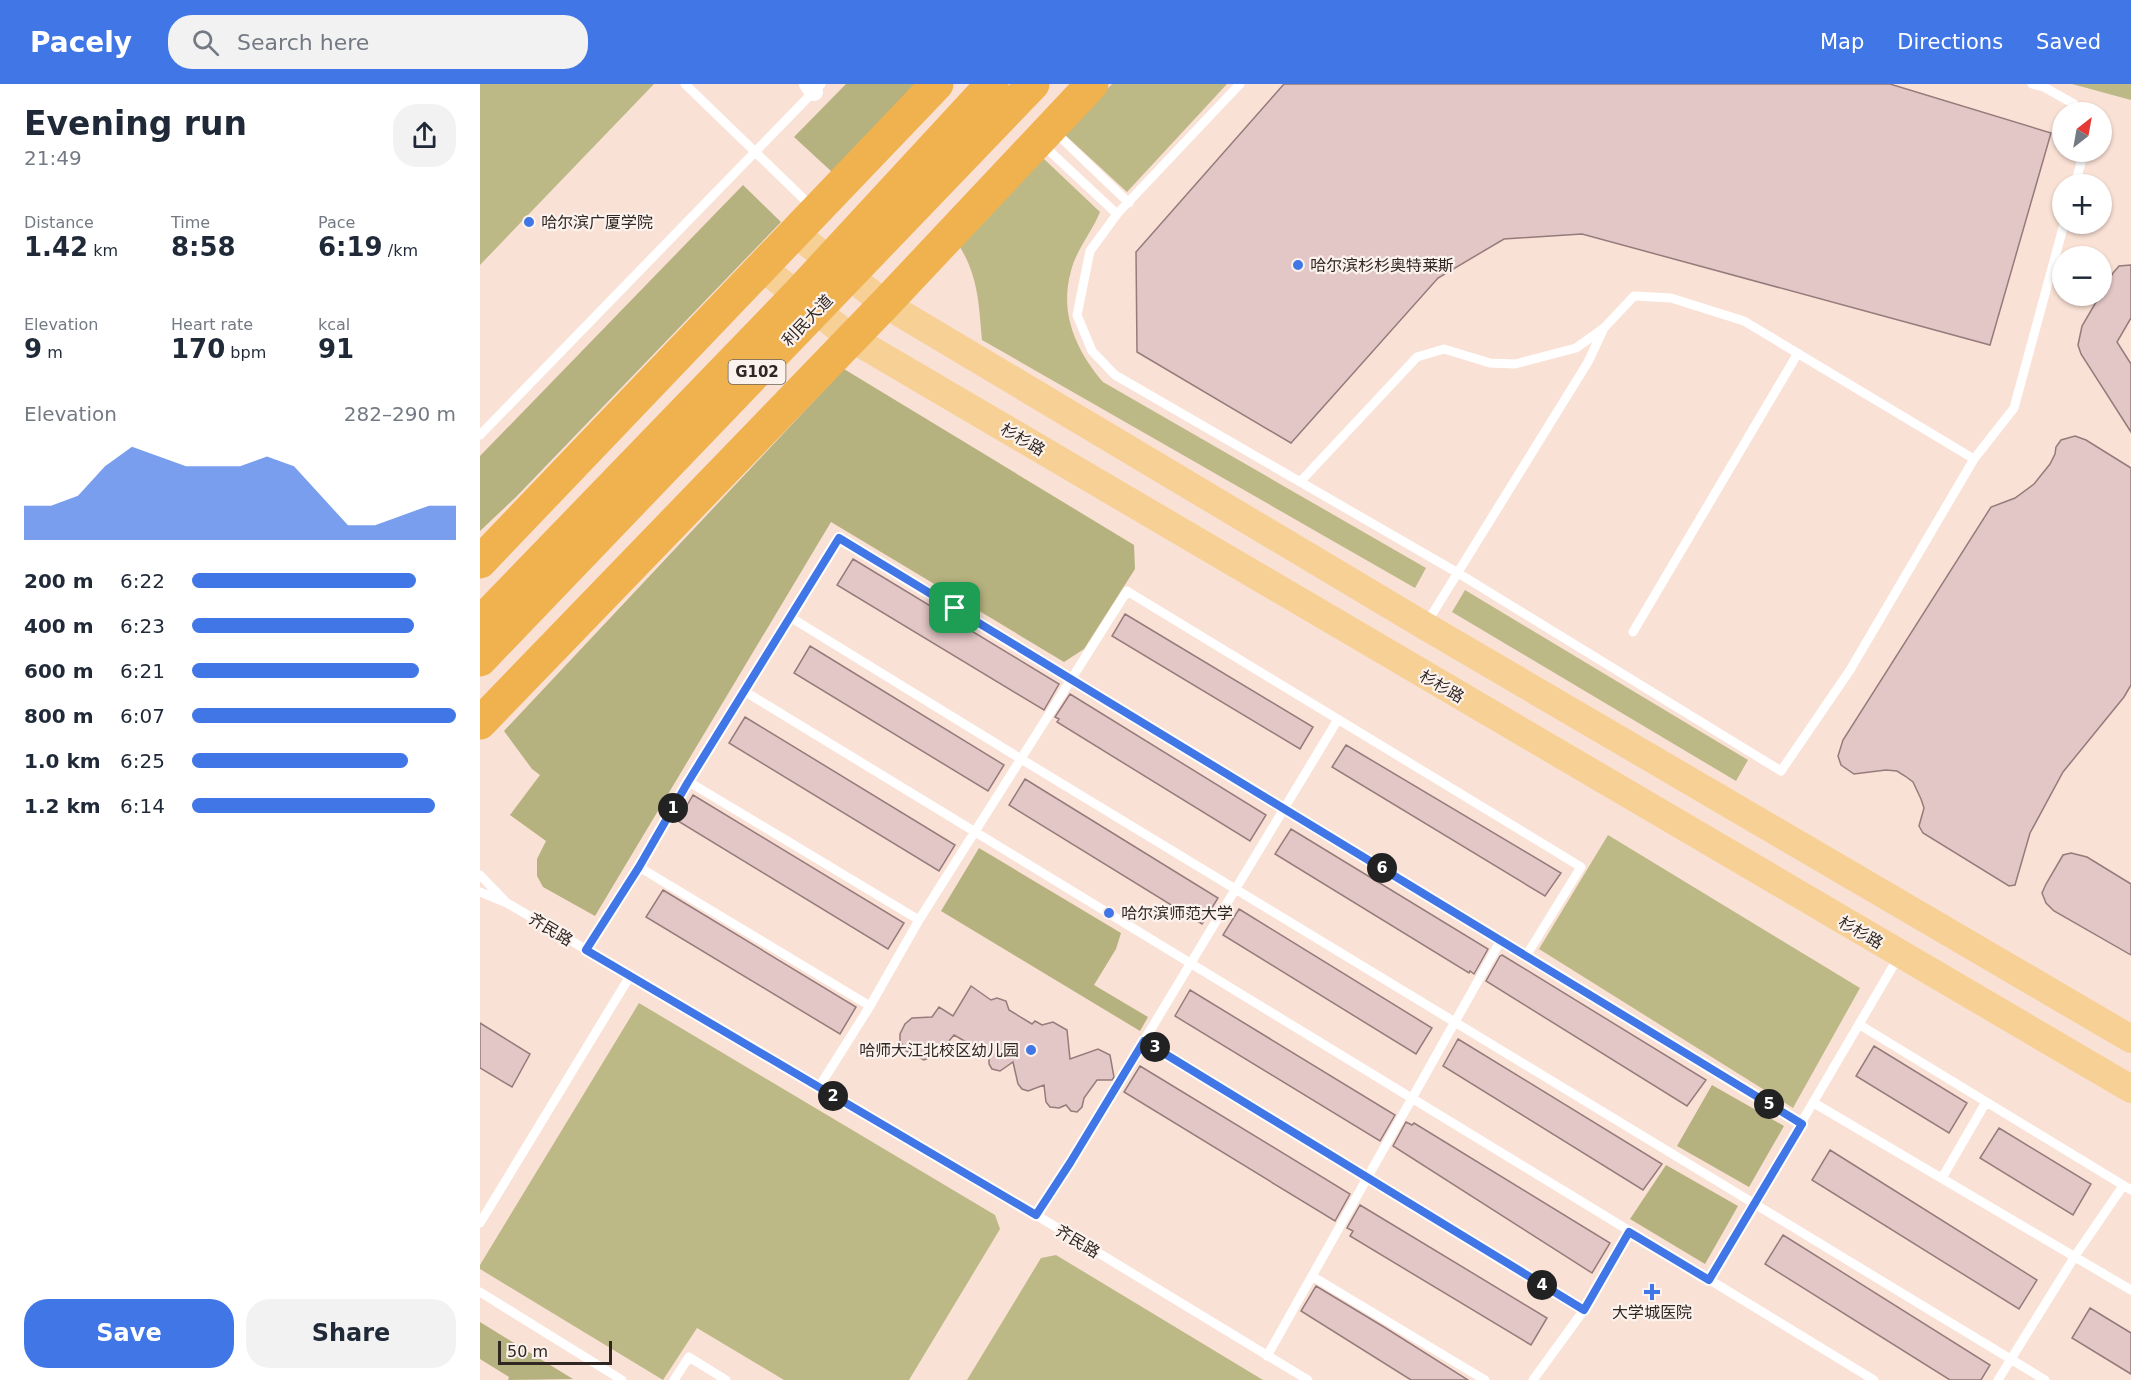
<!DOCTYPE html>
<meta charset="utf-8">
<style>
body{margin:0;font-family:"DejaVu Sans","Noto Sans SC",sans-serif;background:#f2f2f3;color:#1f2937;height:100vh;display:flex;flex-direction:column;font-size:22px;white-space:nowrap}
*{box-sizing:border-box;margin:0}
p{font-size:20px;color:#747a83}
.icon{flex:none;width:33px;height:33px;fill:none;stroke:currentColor;stroke-width:2;stroke-linecap:round;stroke-linejoin:round}
.map{position:relative;flex:1;overflow:hidden}
.drawer{display:flex;flex-direction:column;background:#fff;width:480px}
.drawer>*{flex:none}
.needle{width:39px;rotate:31deg}
.tools{position:absolute;left:1572px;top:18px;display:grid;gap:12px}
.tools a{display:grid;place-items:center;width:60px;height:60px;border-radius:50%;background:#fff;box-shadow:0 2px 4px #0004;font-size:30px}
.scale{position:absolute;left:18px;bottom:15px;width:114px;box-sizing:border-box;padding-left:6px;border:3px solid #302723;border-top:0;font-size:16px;line-height:21px;white-space:nowrap;color:#302723;-webkit-text-stroke:4px #fcf2ed;paint-order:stroke}
.pin{position:absolute;display:grid;place-items:center;width:51px;height:51px;color:#fff;margin:-26px;border-radius:12px;box-shadow:0 3px 9px #0006}
.km{position:absolute;width:30px;height:30px;margin:-15px;border-radius:50%;background:#222;color:#fff;font-size:16px;line-height:30px;text-align:center}
.round{display:grid;place-items:center;flex:none;width:63px;height:63px;border-radius:24px;background:#f2f2f3}
.headline{display:flex;align-items:center;justify-content:space-between;height:102px;padding:0 24px}
h1{font-size:33px;font-weight:800;line-height:45px}
.metrics{display:grid;grid-template-columns:repeat(3,1fr);gap:9px;height:102px;padding:6px 24px}
.metrics div{display:grid;align-content:center}
.metrics b{font-size:26px;font-weight:800}
.metrics small{font-size:16px;font-weight:400}
.metrics p{font-size:16px}
.chart{height:168px;padding:12px 24px}
.chart p{display:flex;justify-content:space-between}
.chart svg{width:100%;height:108px;margin-top:6px;fill:#4176e7;opacity:.7}
.action{display:flex;gap:12px;margin-top:auto;padding:12px 24px}
.action a{flex:1;height:69px;border-radius:24px;background:#4176e7;color:#fff;font-size:24px;font-weight:800;line-height:69px;text-align:center}
.action a+a{background:#f2f2f3;color:#1f2937}
ul{padding:0 24px;list-style:none;font-size:20px}
li{display:grid;grid-template-columns:96px 72px 1fr;align-items:center;height:45px}
li i{height:15px;border-radius:8px;background:#4176e7}
header{display:flex;align-items:center;gap:36px;box-sizing:border-box;height:84px;padding:0 30px;background:#4176e7;color:#fff}
header strong{font-size:28px}
nav{display:flex;gap:33px;margin-inline-start:auto;font-size:21px}
.search{width:420px;height:54px;background:#f2f2f3;display:flex;align-items:center;gap:15px;box-sizing:border-box;padding:0 21px;border-radius:24px;color:#747a83;font-size:22px}
main{display:flex;flex:1;min-height:0}
.map>svg:first-child{display:block}
</style>
<header>
<strong>Pacely</strong>
<div class="search"><svg class="icon" aria-label="search" viewBox="0 0 24 24"><circle cx="10" cy="10" r="6"/><path d="M15 15l6 6"/></svg>Search here</div>
<nav><a>Map</a><a>Directions</a><a>Saved</a></nav>
</header>
<main>
<section class="drawer">
<div class="headline"><div><h1>Evening run</h1><p>21:49</p></div><a class="round"><svg class="icon" aria-label="share" viewBox="0 0 24 24"><path d="M12 15V3M7 8l5-5 5 5M5 13v7h14v-7"/></svg></a></div>
<div class="metrics">
<div><p>Distance</p><b>1.42<small> km</small></b></div>
<div><p>Time</p><b>8:58</b></div>
<div><p>Pace</p><b>6:19<small> /km</small></b></div>
</div>
<div class="metrics">
<div><p>Elevation</p><b>9<small> m</small></b></div>
<div><p>Heart rate</p><b>170<small> bpm</small></b></div>
<div><p>kcal</p><b>91</b></div>
</div>
<div class="chart"><p><span>Elevation</span>282–290 m</p>
<svg viewBox="0 0 160 44" preserveAspectRatio="none"><path d="M0 44V30L10 30L20 26L30 14L40 6L50 10L60 14L70 14L80 14L90 10L100 14L110 26L120 38L130 38L140 34L150 30L160 30V44z"/></svg>
</div>
<ul>
<li><b>200 m</b>6:22<i style="width:85%"></i></li>
<li><b>400 m</b>6:23<i style="width:84%"></i></li>
<li><b>600 m</b>6:21<i style="width:86%"></i></li>
<li><b>800 m</b>6:07<i style="width:100%"></i></li>
<li><b>1.0 km</b>6:25<i style="width:82%"></i></li>
<li><b>1.2 km</b>6:14<i style="width:92%"></i></li>
</ul>
<div class="action"><a>Save</a><a>Share</a></div>
</section>
<div class="map">
<svg width="1651" height="1296" viewBox="0 0 1651 1296">
<rect width="100%" height="100%" fill="#fae1d5"/>
<path fill="#bcb987" d="M0,0H174L0,181Z
M632,0H747L647,108L584,50Z
M1592,0H1651V16Z
M563,74L620,128C612,148 596,166 591,187C579,229 596,266 623,298L946,484L935,504L502,256C499,221 498,190 478,160Z
M985,506L1268,676L1256,697L972,528Z
M1128,751L1380,904L1313,1024L1059,865Z
M159,919L515,1131L520,1145L429,1296H304L217,1244L183,1296L0,1185V1181Z
M576,1171L783,1296H487L561,1174Z"/>
<path fill="#b6b27f" d="M366,0H436L352,88L314,53Z
M263,101L301,138L37,412L0,447V372Z
M364,285L654,461L655,485L604,565L584,578L351,438L115,832L63,803L57,792V775L66,757L30,731L60,691L52,685L24,647Z
M499,764L641,849L636,865L614,901L668,933L660,947L461,827Z
M1232,1001L1304,1042L1269,1103L1197,1062Z
M1186,1081L1258,1122L1225,1180L1150,1135Z
M0,1238L93,1295L28,1296L29,1293L0,1275Z"/>
<path fill="#e3c6c6" stroke="#957b7b" stroke-width="1.5" d="M804,0H1410L1571,49L1510,261L1102,150L1024,155L958,194L811,359L657,268L656,168Z
M1651,181V234L1637,258L1651,280V348L1601,270L1598,261L1602,242L1633,189L1639,182Z
M1595,352L1606,356L1651,384V601L1644,613L1583,688L1550,749L1535,801L1529,802L1443,749L1439,742L1444,724L1441,715L1433,698L1425,692L1417,687L1406,686L1374,690L1361,681L1358,672L1363,656L1511,423L1535,414L1554,400L1570,380L1575,370L1576,363L1581,356Z
M373,475L579,600L564,626L357,501Z
M645,530L833,643L820,665L632,552Z
M330,562L524,681L508,707L314,589Z
M590,610L786,731L770,757L577,638L579,635L575,633Z
M265,633L475,761L459,787L249,659Z
M866,661L1081,789L1065,812L852,683Z
M545,695L738,814L722,840L529,721Z
M213,711L424,839L408,865L198,737Z
M811,745L1008,865L994,890L990,887L989,889L795,770Z
M1591,769L1607,773L1651,800V871L1574,827L1566,819L1562,809L1566,800L1583,771Z
M183,806L376,923L360,950L166,833Z
M759,825L952,944L936,970L743,851Z
M1022,871L1226,996L1207,1022L1006,897L1020,872Z
M491,902L511,916L517,914L526,917L529,926L552,940L555,937L562,941L573,938L587,946L590,975L618,965L630,971L634,993L632,996H617L604,1014L602,1023L597,1028L591,1027L586,1021L579,1024L570,1023L566,1018L564,1001L548,1007L542,1005L538,1000L533,978L520,987L512,985L509,980V971L474,951L458,970L444,976L426,967L420,957V950L425,940L432,934L452,933L459,923L473,932Z
M710,906L915,1031L900,1057L695,932Z
M0,939L50,970L32,1003L0,984Z
M978,955L1182,1080L1163,1106L963,982Z
M1394,962L1487,1019L1469,1049L1376,992Z
M660,982L870,1110L855,1137L644,1008Z
M926,1038L932,1041L934,1039L1130,1159L1112,1189L913,1062Z
M1519,1044L1611,1100L1593,1131L1500,1074Z
M1350,1066L1557,1196L1539,1225L1332,1096Z
M880,1121L1067,1234L1051,1261L870,1152L873,1147L867,1144Z
M1303,1151L1510,1281L1501,1296H1470L1285,1180Z
M836,1202L904,1243L988,1296H931L821,1227Z
M1610,1224L1651,1249V1290L1592,1254Z"/>
<g fill="none" stroke-linecap="round" stroke-linejoin="round">
<path stroke="#fff" stroke-width="9" d="M205,0L332,123
M760,0L637,130L610,167L597,231L612,267L635,291L978,489L1301,687L1370,586L1494,375L1534,324L1584,140
M1552,0L1564,3L1594,20L1596,28
M575,48L649,119
M562,60L637,130
M1595,100L1604,68
M0,351L341,0
M820,398L937,273L964,265L1010,279L1035,280L1096,264L1124,244L1154,212L1191,214L1264,237L1494,375
M310,533L541,675L1565,1296
M946,540L1108,278L1123,246
M1153,548L1318,269
M264,607L1394,1296
M209,698L439,836
M159,783L390,922
M0,791L25,817
M0,808L27,819L556,1131L828,1296
M106,866L159,783L209,698L359,454L1322,1040
M1380,941L1651,1106
M664,956L1104,1226
M339,1003L390,922L439,836L647,507L1101,783L1046,872
M1334,1019L1651,1206
M1462,1094L1506,1018
M556,1131L590,1079L857,637
M0,1139L150,892
M832,1192L1005,1296
M1229,1196L1419,872
M0,1208L142,1296
M787,1272L1021,856
M194,1296L209,1273L246,1296
M1053,1296L1104,1226L1149,1148
M1518,1296L1595,1172L1643,1102"/>
<path stroke="#fff" stroke-width="18" d="M328,0L334,8"/>
<path stroke="#f6d095" stroke-width="28" d="M315,149L405,220L945,542L1651,955
M283,184L371,254L1651,1005"/>
<path stroke="#f0b14f" stroke-width="33" d="M0,478L457,0
M0,539L318,210L512,0
M0,576L553,0
M0,639L405,220L612,0"/>
</g>
<g fill="none" stroke-linecap="round" stroke-linejoin="round">
<defs>
<path id="route" d="M359,454L1322,1040L1229,1196L1149,1148L1104,1226L664,957L590,1079L556,1131L106,866L159,783L208,698Z"/>
</defs>
<use href="#route" stroke="#fff" stroke-width="12"/>
<use href="#route" stroke="#4176e7" stroke-width="8"/>
</g>
<g fill="#4176e7" stroke="#fcf2ed" stroke-width="2">
<circle cx="49" cy="138" r="6"/>
<circle cx="818" cy="181" r="6"/>
<circle cx="629" cy="829" r="6"/>
<circle cx="551" cy="966" r="6"/>
<path d="M1169 1199h6v6h6v6h-6v6h-6v-6h-6v-6h6z"/>
</g>
<g text-anchor="middle" stroke-width="4.5" stroke-linejoin="round" paint-order="stroke">
<rect fill="#fcf2ed" stroke="#6d6460" stroke-width="1.5" x="248.5" y="276" width="57" height="24" rx="4.5"/>
<g font-size="15" font-weight="bold" fill="#302723">
<text x="277" y="293">G102</text>
</g>
<g font-size="16" fill="#302723" stroke="#fcf2ed" text-anchor="start">
<text x="61" y="144">哈尔滨广厦学院</text>
<text x="830" y="187">哈尔滨杉杉奥特莱斯</text>
<text x="641" y="835">哈尔滨师范大学</text>
<text x="539" y="972" text-anchor="end">哈师大江北校区幼儿园</text>
<text x="1172" y="1234" text-anchor="middle">大学城医院</text>
</g>
<g font-size="16" fill="#302723" stroke="#fcf2ed">
<text transform="translate(327 236) rotate(-46)" y="6">利民大道</text>
<text transform="translate(543 355) rotate(30)" y="6">杉杉路</text>
<text transform="translate(962 602) rotate(30)" y="6">杉杉路</text>
<text transform="translate(71 845) rotate(31)" y="6">齐民路</text>
<text transform="translate(1381 848) rotate(30)" y="6">杉杉路</text>
<text transform="translate(598 1157) rotate(31)" y="6">齐民路</text>
</g>
</g>
</svg>
<div class="tools">
<a><svg class="needle" viewBox="-14 -14 28 28"><path d="M0-13l5 13h-10z" fill="#e53935"/><path d="M0 13l5-13h-10z" fill="#747a83"/></svg></a>
<a>+</a>
<a>−</a>
</div>
<div class="scale">50 m</div>
<div class="pin" style="left:475px;top:524px;background:#1e9e55"><svg class="icon" aria-label="arrive" viewBox="0 0 24 24"><path d="M6 21V4h12l-3 4 3 4H6"/></svg></div>
<b class="km" style="left:193px;top:724px">1</b>
<b class="km" style="left:353px;top:1012px">2</b>
<b class="km" style="left:675px;top:963px">3</b>
<b class="km" style="left:1062px;top:1201px">4</b>
<b class="km" style="left:1289px;top:1020px">5</b>
<b class="km" style="left:902px;top:784px">6</b>
</div>
</main>
